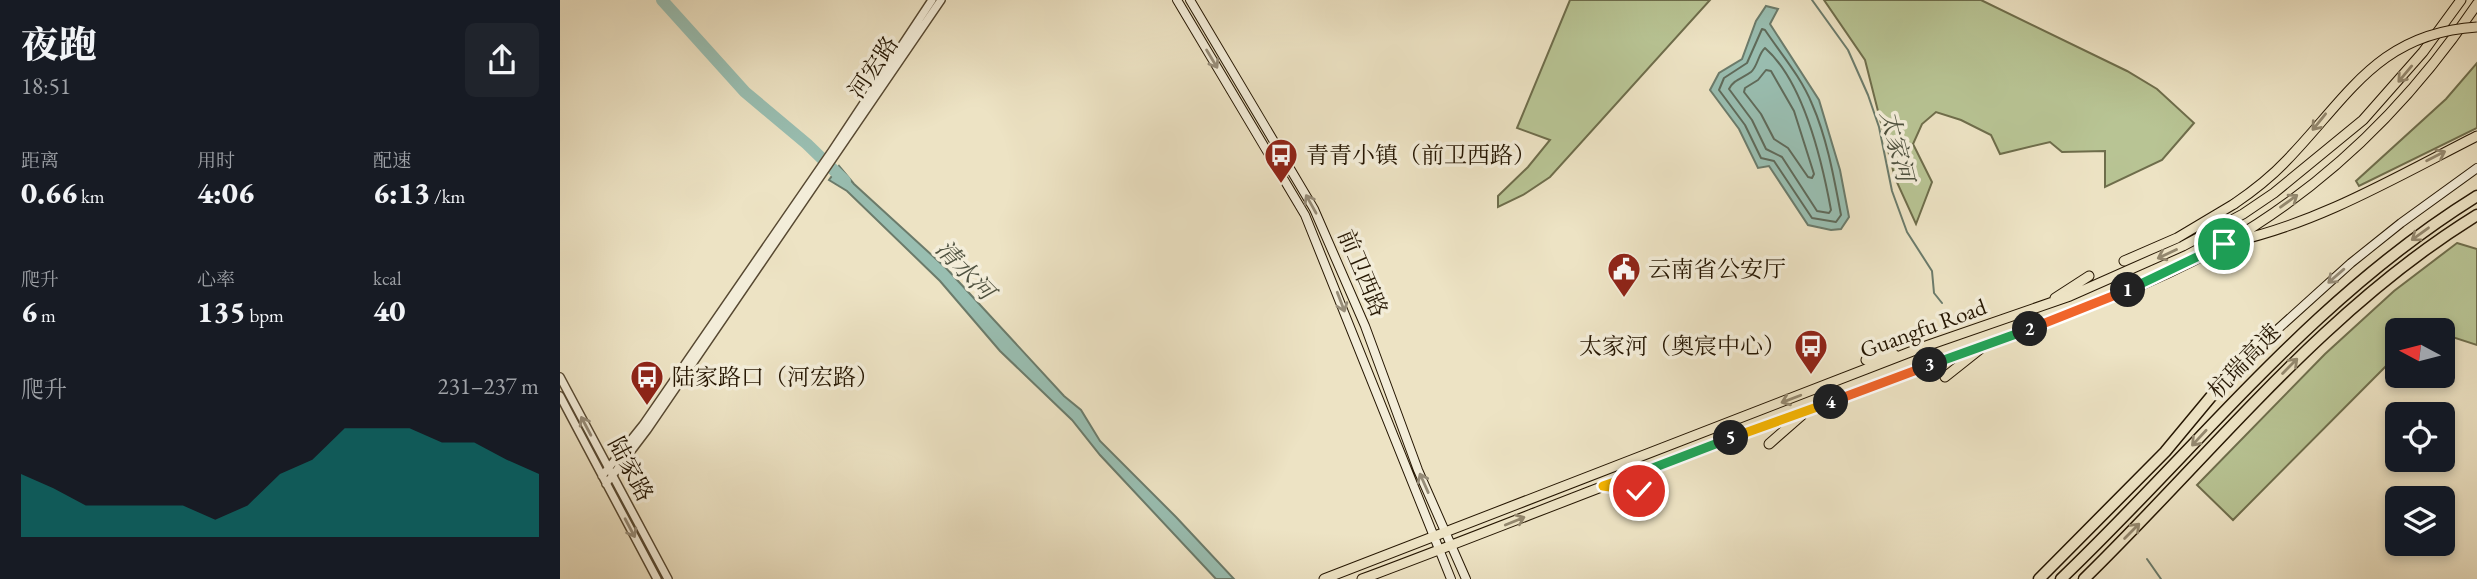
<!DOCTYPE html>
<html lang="zh">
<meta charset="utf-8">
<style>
body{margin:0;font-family:"EB Garamond","Noto Serif SC",serif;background:#20242c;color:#f1f3f6;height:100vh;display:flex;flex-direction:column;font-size:26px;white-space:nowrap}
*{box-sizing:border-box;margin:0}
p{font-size:23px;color:#9ea1a6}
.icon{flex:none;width:38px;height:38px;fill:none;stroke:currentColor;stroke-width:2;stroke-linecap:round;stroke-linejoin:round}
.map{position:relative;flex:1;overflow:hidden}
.drawer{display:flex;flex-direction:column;background:#171b24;width:560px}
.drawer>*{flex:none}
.needle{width:46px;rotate:277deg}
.controls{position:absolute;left:1825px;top:318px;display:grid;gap:14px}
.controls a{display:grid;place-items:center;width:70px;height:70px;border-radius:10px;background:#171b24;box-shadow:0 4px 10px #0003;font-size:35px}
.pin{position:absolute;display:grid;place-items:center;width:60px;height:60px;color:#fff;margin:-30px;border:4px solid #fff;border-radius:50%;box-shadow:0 2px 7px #0007}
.km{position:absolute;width:35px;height:35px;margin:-18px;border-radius:50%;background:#222;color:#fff;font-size:19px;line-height:35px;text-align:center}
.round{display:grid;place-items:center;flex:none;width:74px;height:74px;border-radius:10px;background:#20242c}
.headline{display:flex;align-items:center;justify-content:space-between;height:119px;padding:0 21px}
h1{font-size:38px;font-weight:800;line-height:52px}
.figures{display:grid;grid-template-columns:repeat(3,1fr);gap:10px;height:119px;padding:7px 21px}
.figures div{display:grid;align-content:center}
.figures b{font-size:30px;font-weight:800}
.figures small{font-size:19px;font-weight:400}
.figures p{font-size:19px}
.chart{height:196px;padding:14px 21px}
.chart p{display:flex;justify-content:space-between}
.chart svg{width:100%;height:126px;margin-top:7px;fill:#0f766e;opacity:.7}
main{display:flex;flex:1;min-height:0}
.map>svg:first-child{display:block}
</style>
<main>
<section class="drawer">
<div class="headline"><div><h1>夜跑</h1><p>18:51</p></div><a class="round"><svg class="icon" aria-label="share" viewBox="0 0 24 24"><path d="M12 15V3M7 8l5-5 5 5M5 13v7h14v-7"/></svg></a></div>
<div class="figures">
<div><p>距离</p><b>0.66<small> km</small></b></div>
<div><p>用时</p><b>4:06</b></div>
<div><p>配速</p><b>6:13<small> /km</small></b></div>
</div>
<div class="figures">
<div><p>爬升</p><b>6<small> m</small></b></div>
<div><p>心率</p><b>135<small> bpm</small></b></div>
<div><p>kcal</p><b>40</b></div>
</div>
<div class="chart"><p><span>爬升</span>231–237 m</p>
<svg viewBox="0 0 160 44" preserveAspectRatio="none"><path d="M0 44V22L10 27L20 33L30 33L40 33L50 33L60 38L70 33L80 22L90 17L100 6L110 6L120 6L130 11L140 11L150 17L160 22V44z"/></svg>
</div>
</section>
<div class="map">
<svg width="1917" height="579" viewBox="0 0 1917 579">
<rect width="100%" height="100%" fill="#ede3c4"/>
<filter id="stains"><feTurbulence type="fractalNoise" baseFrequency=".00286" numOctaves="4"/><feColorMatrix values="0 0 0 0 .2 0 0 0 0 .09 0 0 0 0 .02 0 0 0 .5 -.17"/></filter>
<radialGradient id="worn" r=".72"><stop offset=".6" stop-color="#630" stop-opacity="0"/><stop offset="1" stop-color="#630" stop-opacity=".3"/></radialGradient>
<path fill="#b8c494" stroke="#6e6d4b" stroke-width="2" d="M1010,0H1150L990,177L963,195L938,207V196L968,167L990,140L957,128Z
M1264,0H1421L1567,71L1597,89L1634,123L1602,160L1545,187V151L1502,152L1490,142L1440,154L1431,135L1401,120L1376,112L1362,124L1353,144L1372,182L1356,224L1335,178L1305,60Z
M1917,63V128L1799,186L1796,181L1886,99Z
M1897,243L1917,249V345L1883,334V331L1864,328L1861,331H1838L1837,355L1673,520L1637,485L1765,354L1834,291Z"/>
<path fill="#99beb1" stroke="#6b7b6b" stroke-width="2" d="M1206,6L1218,9L1210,24L1259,100L1280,170L1289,217L1281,229L1271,230L1248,225L1209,166L1198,168L1179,129L1150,90L1159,73L1182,59L1196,21Z
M279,166L294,184L387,269L504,396L521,410L540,441L616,517L674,579H656L540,455L512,420L440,351L380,281L287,191L269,180Z"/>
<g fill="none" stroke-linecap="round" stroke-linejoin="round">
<path stroke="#5f6a5a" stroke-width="2" d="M1202,29L1205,30C1221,54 1241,77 1252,104C1267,138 1274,178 1281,215L1276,222L1252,218L1214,161L1201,158L1185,125L1159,90L1164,78L1187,63Z
M1205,48C1243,81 1262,161 1271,210L1269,213L1257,211L1222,157L1206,149L1192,120L1169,89C1173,80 1183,78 1191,72C1198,66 1198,54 1205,48Z
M1206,70L1211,71L1234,111L1254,174L1252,178L1248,177L1228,148L1214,139L1201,114L1184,92L1185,88L1198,80Z"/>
<path stroke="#6b7b6b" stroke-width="2" d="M1252,0L1288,50L1308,95L1319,127L1332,191L1347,232L1372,271L1374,293L1382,303
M1587,559L1601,579"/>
<path stroke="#99beb1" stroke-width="12" d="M102,0L185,92L247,144L285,181"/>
<defs>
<path id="tertiary" d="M0,377L108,579
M0,396L97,579
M42,476L83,425L272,151L372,0
M46,484L87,430L381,0"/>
<path id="secondary" d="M617,0L745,215L891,579
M630,0L754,209L805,326L858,470L906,579
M1664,381L1699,346L1791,263L1841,223L1917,168"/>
<path id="primary" d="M1672,242C1759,223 1838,176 1917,136
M1564,261L1617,238L1674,204
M1495,298L1529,276
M1306,360L1334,354
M1385,377L1419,350
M1209,444L1242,415
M1045,487L1079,491
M764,579L1363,347L1510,296L1623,246L1683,214L1714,193L1803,120L1863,52L1901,0
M802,579C934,530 1065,476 1198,428C1274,401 1350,373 1427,344C1507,315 1588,287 1663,245C1766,186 1851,102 1917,4"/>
<path id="motorway" d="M1479,579L1605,452L1664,381
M1501,579C1640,446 1751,299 1917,196
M1524,579C1652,454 1763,310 1917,215"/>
</defs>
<use href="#tertiary" stroke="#574932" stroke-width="10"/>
<use href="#secondary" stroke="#251602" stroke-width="10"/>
<use href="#primary" stroke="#251602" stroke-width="11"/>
<use href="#motorway" stroke="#251602" stroke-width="13"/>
<use href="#tertiary" stroke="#f3edd9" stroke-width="7"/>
<use href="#secondary" stroke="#f3edd9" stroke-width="8"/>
<use href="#primary" stroke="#ede3c4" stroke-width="9"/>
<use href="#motorway" stroke="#ede3c4" stroke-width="10"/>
<defs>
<path id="primary-bridge" d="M1674,204C1693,191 1711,177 1727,160C1788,97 1818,33 1917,27"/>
</defs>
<use href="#primary-bridge" stroke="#251602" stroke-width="11" stroke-linecap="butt"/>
<use href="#primary-bridge" stroke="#ede3c4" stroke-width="9"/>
</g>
<defs><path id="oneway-shaft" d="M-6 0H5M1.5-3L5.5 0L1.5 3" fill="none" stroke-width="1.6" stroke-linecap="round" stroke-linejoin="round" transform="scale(1.75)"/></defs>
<g stroke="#968c78">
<use href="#oneway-shaft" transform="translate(652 59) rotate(59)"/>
<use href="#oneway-shaft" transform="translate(751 204) rotate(-119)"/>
<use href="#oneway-shaft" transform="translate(1776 276) rotate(139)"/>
<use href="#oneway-shaft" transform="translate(781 302) rotate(69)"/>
<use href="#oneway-shaft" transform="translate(26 426) rotate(-118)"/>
<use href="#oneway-shaft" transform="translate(864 483) rotate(-114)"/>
<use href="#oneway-shaft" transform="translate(70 528) rotate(62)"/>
</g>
<g stroke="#93876d">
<use href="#oneway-shaft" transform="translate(1845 74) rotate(130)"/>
<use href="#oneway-shaft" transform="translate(1759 122) rotate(129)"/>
<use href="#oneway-shaft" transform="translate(1876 156) rotate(-27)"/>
<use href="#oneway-shaft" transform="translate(1729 201) rotate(-36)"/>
<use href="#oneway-shaft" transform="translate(1860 234) rotate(144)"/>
<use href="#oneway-shaft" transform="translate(1607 254) rotate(155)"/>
<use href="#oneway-shaft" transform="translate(1730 366) rotate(-45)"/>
<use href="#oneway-shaft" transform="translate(1231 399) rotate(159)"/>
<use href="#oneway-shaft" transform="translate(1639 438) rotate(133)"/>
<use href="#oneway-shaft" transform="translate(955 521) rotate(-22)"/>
<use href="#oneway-shaft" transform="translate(1572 531) rotate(-45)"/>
</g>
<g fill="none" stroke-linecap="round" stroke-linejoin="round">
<defs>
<path id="split-1" d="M1568,290L1664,244"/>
<path id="split-2" d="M1470,329L1568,290"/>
<path id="split-3" d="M1370,365L1470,329"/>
<path id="split-4" d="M1271,402L1370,365"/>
<path id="split-5" d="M1171,438L1271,402"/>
<path id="split-6" d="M1072,476L1171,438"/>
<path id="split-7" d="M1072,476L1043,486L1079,491"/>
</defs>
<use href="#split-1" stroke="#fff" stroke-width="14"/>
<use href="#split-2" stroke="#fff" stroke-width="14"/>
<use href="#split-3" stroke="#fff" stroke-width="14"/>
<use href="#split-4" stroke="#fff" stroke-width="14"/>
<use href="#split-5" stroke="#fff" stroke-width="14"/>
<use href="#split-6" stroke="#fff" stroke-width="14"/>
<use href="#split-7" stroke="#fff" stroke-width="14"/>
<use href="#split-1" stroke="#22a559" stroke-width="9"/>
<use href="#split-2" stroke="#f0652b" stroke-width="9"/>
<use href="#split-3" stroke="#22a559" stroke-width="9"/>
<use href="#split-4" stroke="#f0652b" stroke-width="9"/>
<use href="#split-5" stroke="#f5b400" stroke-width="9"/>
<use href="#split-6" stroke="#22a559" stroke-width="9"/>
<use href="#split-7" stroke="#f5b400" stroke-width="9"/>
</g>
<defs>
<symbol id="bus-pin" viewBox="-11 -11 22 30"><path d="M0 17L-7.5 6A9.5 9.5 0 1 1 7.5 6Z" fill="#8f2418" stroke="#f3edd9"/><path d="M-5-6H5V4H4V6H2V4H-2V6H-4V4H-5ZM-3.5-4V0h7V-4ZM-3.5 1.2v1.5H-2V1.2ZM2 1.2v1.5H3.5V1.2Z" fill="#fff"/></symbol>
<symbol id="civic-pin" viewBox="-11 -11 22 30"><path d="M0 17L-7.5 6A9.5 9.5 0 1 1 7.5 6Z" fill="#8f2418" stroke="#f3edd9"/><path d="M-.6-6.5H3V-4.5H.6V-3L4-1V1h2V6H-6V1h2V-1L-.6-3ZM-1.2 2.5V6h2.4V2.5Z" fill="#fff"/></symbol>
</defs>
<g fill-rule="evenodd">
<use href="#bus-pin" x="702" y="136" width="38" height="52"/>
<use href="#civic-pin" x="1045" y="250" width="38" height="52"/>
<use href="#bus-pin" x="1232" y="327" width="38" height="52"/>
<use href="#bus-pin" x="68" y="358" width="38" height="52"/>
</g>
<g text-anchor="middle" stroke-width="7" stroke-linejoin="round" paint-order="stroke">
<g font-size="23" fill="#251602" stroke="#f3edd9">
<text transform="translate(313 67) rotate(-56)" y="8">河宏路</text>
<text transform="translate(803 273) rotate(67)" y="8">前卫西路</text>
<text transform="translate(1363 328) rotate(-20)" y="8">Guangfu Road</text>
<text transform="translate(1684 361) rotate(-46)" y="8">杭瑞高速</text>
<text transform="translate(71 469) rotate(62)" y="8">陆家路</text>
</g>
<g font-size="23" fill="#251602" stroke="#f3edd9" text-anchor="start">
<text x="746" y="163">青青小镇（前卫西路）</text>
<text x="1088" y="277">云南省公安厅</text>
<text x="1226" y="354" text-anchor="end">太家河（奥宸中心）</text>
<text x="112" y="385">陆家路口（河宏路）</text>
</g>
<g font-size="24" font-style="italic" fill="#4e513f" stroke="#f3edd9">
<text transform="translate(1337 146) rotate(76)" y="8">太家河</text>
<text transform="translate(405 270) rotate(46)" y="8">清水河</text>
</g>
</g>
<rect width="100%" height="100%" filter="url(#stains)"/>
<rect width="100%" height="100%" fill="url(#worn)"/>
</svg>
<div class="controls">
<a><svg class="needle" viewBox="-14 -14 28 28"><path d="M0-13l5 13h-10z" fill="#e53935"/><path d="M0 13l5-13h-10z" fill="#9ea1a6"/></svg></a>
<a><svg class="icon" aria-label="locate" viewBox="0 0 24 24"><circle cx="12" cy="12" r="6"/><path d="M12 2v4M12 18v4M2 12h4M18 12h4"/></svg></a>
<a><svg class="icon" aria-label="layers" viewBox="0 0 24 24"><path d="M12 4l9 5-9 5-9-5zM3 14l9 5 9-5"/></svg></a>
</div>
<div class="pin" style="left:1664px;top:244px;background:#1e9e55"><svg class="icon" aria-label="arrive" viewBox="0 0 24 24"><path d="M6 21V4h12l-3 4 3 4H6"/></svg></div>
<div class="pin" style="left:1079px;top:491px;background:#d93025"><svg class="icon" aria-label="check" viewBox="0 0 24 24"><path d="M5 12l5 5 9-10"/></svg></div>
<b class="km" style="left:1568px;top:290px">1</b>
<b class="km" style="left:1470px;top:329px">2</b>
<b class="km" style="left:1370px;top:365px">3</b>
<b class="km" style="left:1271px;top:402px">4</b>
<b class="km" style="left:1171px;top:438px">5</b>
</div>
</main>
